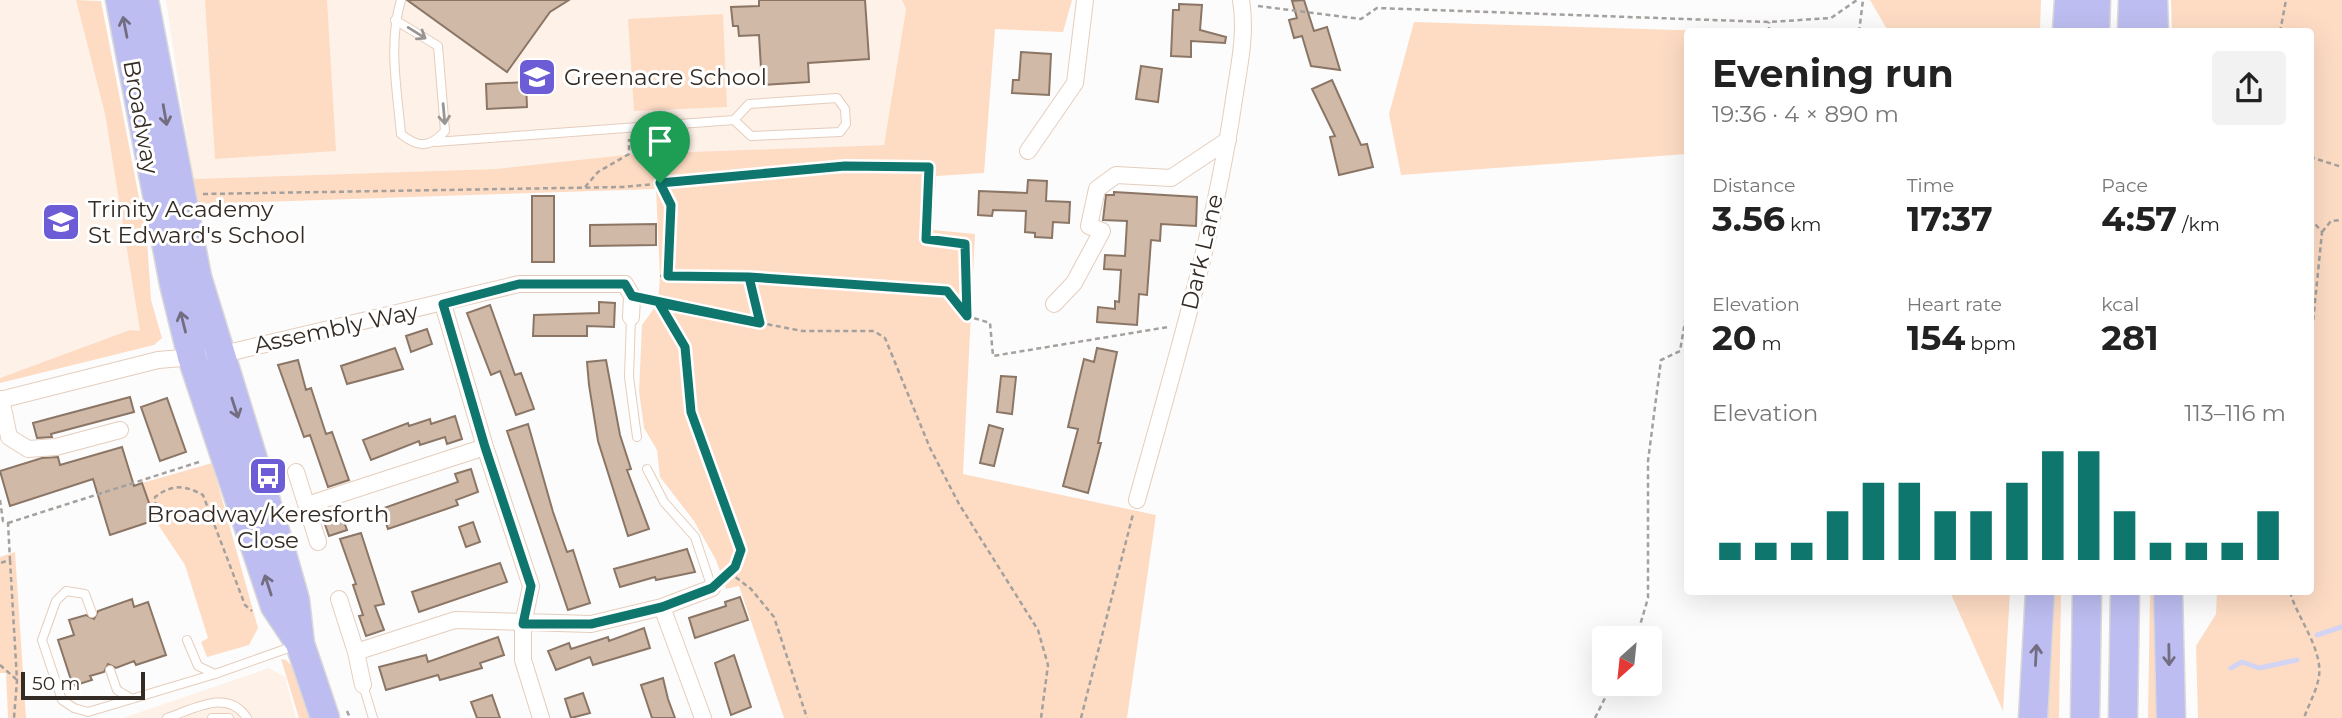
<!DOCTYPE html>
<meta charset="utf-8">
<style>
body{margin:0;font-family:Montserrat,sans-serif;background:#f2f2f2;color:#222;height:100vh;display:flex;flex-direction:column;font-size:26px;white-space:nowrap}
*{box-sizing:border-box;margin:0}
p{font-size:23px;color:#767676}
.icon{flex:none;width:38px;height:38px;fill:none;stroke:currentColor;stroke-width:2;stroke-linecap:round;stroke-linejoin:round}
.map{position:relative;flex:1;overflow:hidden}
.details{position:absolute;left:1684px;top:28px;width:630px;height:567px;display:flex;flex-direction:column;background:#fff;border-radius:7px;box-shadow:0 7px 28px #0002}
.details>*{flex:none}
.needle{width:46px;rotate:207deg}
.tools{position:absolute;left:1592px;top:626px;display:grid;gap:14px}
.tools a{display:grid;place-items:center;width:70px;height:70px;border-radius:7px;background:#fff;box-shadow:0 7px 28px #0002;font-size:35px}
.scale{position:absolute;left:21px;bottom:18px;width:124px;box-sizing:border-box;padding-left:7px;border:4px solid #342b24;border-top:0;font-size:19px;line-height:24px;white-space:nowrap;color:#342b24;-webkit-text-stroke:5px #fff;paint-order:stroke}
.pin{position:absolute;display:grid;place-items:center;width:60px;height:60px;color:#fff;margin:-72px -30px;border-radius:50% 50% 50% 0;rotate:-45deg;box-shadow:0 0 7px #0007}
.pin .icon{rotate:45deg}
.round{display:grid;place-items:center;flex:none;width:74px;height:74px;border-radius:7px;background:#f2f2f2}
.summary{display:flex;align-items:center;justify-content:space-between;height:119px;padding:0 28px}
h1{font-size:38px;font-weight:700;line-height:52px}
.metrics{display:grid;grid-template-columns:repeat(3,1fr);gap:10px;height:119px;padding:7px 28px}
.metrics div{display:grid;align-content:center}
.metrics b{font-size:35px;font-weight:700}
.metrics small{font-size:19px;font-weight:400}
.metrics p{font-size:19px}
.chart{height:196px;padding:14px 28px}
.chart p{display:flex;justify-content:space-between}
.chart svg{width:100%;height:126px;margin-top:7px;stroke:#0f766e;stroke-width:6}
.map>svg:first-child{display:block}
</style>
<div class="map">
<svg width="2342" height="718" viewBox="0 0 2342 718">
<rect width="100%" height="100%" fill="#fcfcfc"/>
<path fill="#fef1e8" d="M0,0H76L105,114L140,332L0,378Z
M166,0H902L906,9L884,145L634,154L495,169L193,179Z
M269,668L285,677L296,718H123Z"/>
<path fill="#fedcc4" d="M76,0L101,1L147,239L151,300L162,338L154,345L0,383V378L130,330L140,331L105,114Z
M205,0H327L336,151L215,159Z
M902,0H1072L1063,32L995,29L984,173L936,176L933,230L975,234L963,474L1156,515L1127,718H784L739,586L726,589L716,560L694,521L660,477L657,450L644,428L639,391L642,325L658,303L660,276L656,189L197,204L193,179L495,169L634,154L884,145L906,9Z
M1870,0H2041L2040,31H1888Z
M2171,0H2342V718H2198L2196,646L2216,614L2217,592H2310V32L2172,31Z
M723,14L727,107L634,111L628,19Z
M1414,22L1709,31L1687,32V154L1401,175L1389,114Z
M212,463L258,628L249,645L207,657L201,642L208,638L185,565L155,520L142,483Z
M15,552L26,718H8L6,673H0V557Z
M1950,592H2010L2003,711Z
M2051,592H2061L2059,718H2044Z
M2150,592H2162L2164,718H2148Z
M281,659L286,660L292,666L313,718H299Z"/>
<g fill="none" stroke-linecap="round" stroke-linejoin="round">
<path stroke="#d3d4f4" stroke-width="5" d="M2317,635L2342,627
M2231,668L2242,662L2259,668L2297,660"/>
</g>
<path fill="#d1b9a8" stroke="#8b7666" stroke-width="2" d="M407,0H569L550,12L507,72Z
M759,0H865L869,59L808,63L809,82L762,85L759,35L739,36L738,26H733L731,7L759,6Z
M1304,0L1314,31L1327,27L1340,70L1311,66L1302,36L1294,38L1289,20L1297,18L1292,1Z
M1179,4L1202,5L1200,30L1226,37L1225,43L1191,41V57L1171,56L1173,10H1179Z
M1021,52L1051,54L1049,95L1012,93L1013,80H1019Z
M1141,66L1162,69L1158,102L1136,99Z
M1332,80L1361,145L1367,144L1373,167L1339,175L1330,137L1335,136L1312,89Z
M526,82L527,107L487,109L486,84Z
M1028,180L1047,181L1046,201L1070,202L1069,223L1053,222L1052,238L1035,237V233L1025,232L1026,211L993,210L992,216L978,215L979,191L1027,193Z
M1114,192L1197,197L1196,226L1161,224L1160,241L1151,240L1147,295L1139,294L1137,325L1097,322L1098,307L1115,309V301L1119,302L1121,270L1104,269L1105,255L1125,256L1127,221L1103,220L1106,195H1114Z
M532,196H554V262H532Z
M656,224V245L590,246V225Z
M599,302L615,303L614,327L587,326V336H533L534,315L599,313Z
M490,305L515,375L521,373L534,409L516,415L500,371L491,375L467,313Z
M427,329L432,344L411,352L406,336Z
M395,348L403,369L347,384L341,366Z
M1097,348L1117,352L1098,443H1101L1088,493L1063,486L1078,429L1068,427L1084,359L1094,362Z
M298,360L306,390L311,388L326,434L332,432L349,480L328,487L310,435L304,437L278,365Z
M606,360L620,435L631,469L627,470L649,529L628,536L598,441L589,385L587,362Z
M1001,376L1016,377L1012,414L997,412Z
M130,397L134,412L51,434L52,437L37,438L33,423Z
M167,398L186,452L160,461L141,407Z
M455,416L462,439L447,444L445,437L420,445L419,441L371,460L363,440L408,423L409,426L430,419L431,424Z
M528,424L553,512L567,552L573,550L590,603L568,610L507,431Z
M989,425L1003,429L994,466L980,463Z
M122,447L134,486L142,483L155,520L110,535L93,479L10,506L0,471L42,458L58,457L60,465Z
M471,469L478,492L456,500L458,505L388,529L381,509L458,482L455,474Z
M340,510L347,530L329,536L322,516Z
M473,522L480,542L466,547L459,527Z
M361,533L384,604L375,606L384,630L366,636L359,616L363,615L353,585L356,584L340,539Z
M687,549L695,572L656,580L655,577L620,587L614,569Z
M500,563L507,582L419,612L412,592Z
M740,597L748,620L695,638L689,618L726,606L725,602Z
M132,599L134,607L148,602L166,655L136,665L134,661L116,668L108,664L104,672L90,676L92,680L73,686L58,640L74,635L69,620L86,615L94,619L98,611Z
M644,628L650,648L593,665L590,657L556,670L548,651L569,643L571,649L608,637L609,641Z
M498,637L504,655L480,663L482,668L440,680L438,675L386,690L379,667L426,655L428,662Z
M734,655L751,707L731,715L715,663Z
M663,678L668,699L675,718H652L641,685Z
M583,693L590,713L571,718L565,699Z
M492,695L500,718H477L471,702Z"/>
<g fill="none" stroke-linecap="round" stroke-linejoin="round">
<defs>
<path id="lane" d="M395,20L438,46L445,131C430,148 418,148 401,134C397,89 388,43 401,0
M435,142L734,120L751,136L840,132L846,124L845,109L837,98L749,104L734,120
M631,317L629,377L637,437
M647,469L664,502L695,537L712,588
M92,613L85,594L66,591L56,601L42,640L62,700L74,708L88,712L215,674L294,646
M187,640L198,666L215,674
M110,670L117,690L132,699
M363,685L373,718
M167,718C194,709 228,688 247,718
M212,718H229"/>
<path id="street" d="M1028,151L1075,83L1085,0
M443,304L485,447L531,586L523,624V660L541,718
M1054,304L1074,283L1102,231L1089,226L1097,189L1116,175L1171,178L1228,140
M1,399L9,437L28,449L56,447L120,430
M0,400L158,360L219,355L519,284H625L632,296L631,317
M296,472L318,542
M1137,500C1173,370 1213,239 1233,106C1238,71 1247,35 1241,0
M307,505L485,447
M339,599L356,652L363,685
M662,607L703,718
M356,652L455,620L591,624L662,607L712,588"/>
<path id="highway" d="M120,0L174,284L192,357L275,606L297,639
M144,0L197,277L280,547L295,600L300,644L325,718
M2153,0L2154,32
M2067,32L2069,0
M2095,32L2096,0
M2132,32L2133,0
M2168,592L2171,718
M2033,718L2040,592
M2085,718L2087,592
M2123,718L2125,592"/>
</defs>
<use href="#lane" stroke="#e5cdbc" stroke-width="10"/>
<use href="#street" stroke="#e5cdbc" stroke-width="18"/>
<use href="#highway" stroke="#dad9d8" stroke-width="31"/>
<path stroke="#a4a09d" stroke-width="2.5" stroke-dasharray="5 3.5" stroke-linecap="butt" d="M1258,6L1361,19L1377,8L1769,22L1831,18L1857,0
M1769,32V22
M1859,32L1863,0
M2280,32L2286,0
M2310,157L2342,167
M660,183L671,205L668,275
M585,187L598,172L629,154V139
M203,194L623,187L845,166L929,168L926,239L966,244L967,316L990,323L993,356L1168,327
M2310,218L2322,232L2310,352
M2322,232L2331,221L2342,220
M660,276L749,277L947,291L967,316
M749,277L759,322
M649,300L659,303L685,347L691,412L741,550L735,567L722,577
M659,303L802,331H874L885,338L930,448L959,504L1038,630L1048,665L1041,718
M0,500L3,521L8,523L10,560L0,563
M8,523L202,461
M157,524L155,497C172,484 185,485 203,495L245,605L252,611
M10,560L17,680L14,718
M729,572L751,589L774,617L807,718
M2290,592C2297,618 2326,653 2318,681C2315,694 2308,706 2304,718
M1636,639L1648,598V461L1661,360L1680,351L1687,310
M0,665L16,679
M347,711L350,718
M1081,718L1133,514
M1595,718L1612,684"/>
<use href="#lane" stroke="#fff" stroke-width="8"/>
<use href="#street" stroke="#fff" stroke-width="16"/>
<use href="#highway" stroke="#bdbdf1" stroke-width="28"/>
</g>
<defs><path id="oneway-shaft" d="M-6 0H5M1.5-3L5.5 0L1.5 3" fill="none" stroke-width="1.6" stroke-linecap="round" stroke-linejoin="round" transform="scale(1.75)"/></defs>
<g stroke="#726d80">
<use href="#oneway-shaft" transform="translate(125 27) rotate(-101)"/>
<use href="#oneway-shaft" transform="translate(165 115) rotate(80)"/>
<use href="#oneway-shaft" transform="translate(183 322) rotate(-104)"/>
<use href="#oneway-shaft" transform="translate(235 408) rotate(72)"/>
<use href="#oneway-shaft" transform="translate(268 585) rotate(-108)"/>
<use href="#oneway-shaft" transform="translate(2036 655) rotate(-87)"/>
<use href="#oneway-shaft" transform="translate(2169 655) rotate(89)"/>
</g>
<g stroke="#9a9592">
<use href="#oneway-shaft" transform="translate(417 33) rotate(32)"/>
<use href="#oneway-shaft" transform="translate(444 114) rotate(85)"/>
</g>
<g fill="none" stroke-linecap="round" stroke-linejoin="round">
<defs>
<path id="route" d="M660,183L671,205L668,276L749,277L760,323L659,303L685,347L691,412L741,550L735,567L712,588L662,607L591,624H523L531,586L485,447L443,304L519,284H625L632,296L760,323L749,277L947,291L967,316L965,244L926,239L929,167L845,166L660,183"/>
</defs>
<use href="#route" stroke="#fff" stroke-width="14"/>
<use href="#route" stroke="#0f766e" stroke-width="9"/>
</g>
<defs>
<symbol id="school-square" viewBox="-11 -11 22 22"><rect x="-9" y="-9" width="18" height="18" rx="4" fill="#6c5cd6" stroke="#fff"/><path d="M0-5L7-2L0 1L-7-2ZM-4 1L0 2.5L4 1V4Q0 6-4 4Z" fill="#fff"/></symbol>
<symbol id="bus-square" viewBox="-11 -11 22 22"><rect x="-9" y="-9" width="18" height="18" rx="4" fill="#6c5cd6" stroke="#fff"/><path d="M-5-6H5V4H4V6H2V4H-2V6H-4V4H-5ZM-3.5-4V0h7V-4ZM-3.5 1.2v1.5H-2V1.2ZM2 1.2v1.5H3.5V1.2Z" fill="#fff"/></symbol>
</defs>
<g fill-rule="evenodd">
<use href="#school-square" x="515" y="55" width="44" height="44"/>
<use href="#school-square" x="39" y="200" width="44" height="44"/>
<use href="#bus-square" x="246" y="454" width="44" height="44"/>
</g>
<g text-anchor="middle" stroke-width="6" stroke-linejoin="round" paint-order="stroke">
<g font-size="23" fill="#342b24" stroke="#fff" text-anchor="start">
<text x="564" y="85">Greenacre School</text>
<text x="88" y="217">Trinity Academy<tspan x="88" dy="26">St Edward's School</tspan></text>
<text x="268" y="522" text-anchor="middle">Broadway/Keresforth<tspan x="268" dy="26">Close</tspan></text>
</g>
<g font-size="23" fill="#342b24" stroke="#fff">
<text transform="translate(141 117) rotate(80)" y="8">Broadway</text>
<text transform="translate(1202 252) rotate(-77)" y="8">Dark Lane</text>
<text transform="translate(336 328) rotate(-12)" y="8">Assembly Way</text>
</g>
</g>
</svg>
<div class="tools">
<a><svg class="needle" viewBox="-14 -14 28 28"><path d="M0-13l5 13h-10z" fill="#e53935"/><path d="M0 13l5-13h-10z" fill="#767676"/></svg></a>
</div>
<div class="scale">50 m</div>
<div class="pin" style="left:660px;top:183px;background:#1e9e55"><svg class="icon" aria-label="arrive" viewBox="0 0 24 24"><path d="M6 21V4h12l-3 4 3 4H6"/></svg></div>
<section class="details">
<div class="summary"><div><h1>Evening run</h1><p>19:36 · 4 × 890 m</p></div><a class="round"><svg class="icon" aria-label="share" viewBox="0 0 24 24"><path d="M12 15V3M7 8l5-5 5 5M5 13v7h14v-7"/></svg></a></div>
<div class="metrics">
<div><p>Distance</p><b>3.56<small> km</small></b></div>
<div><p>Time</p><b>17:37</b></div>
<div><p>Pace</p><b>4:57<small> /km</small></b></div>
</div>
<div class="metrics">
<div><p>Elevation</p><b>20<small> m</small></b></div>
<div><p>Heart rate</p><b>154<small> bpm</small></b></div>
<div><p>kcal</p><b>281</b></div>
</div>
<div class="chart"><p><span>Elevation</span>113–116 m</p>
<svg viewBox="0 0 160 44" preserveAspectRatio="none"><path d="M5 44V38M15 44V38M25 44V38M35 44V27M45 44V17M55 44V17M65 44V27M75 44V27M85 44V17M95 44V6M105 44V6M115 44V27M125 44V38M135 44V38M145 44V38M155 44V27"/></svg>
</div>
</section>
</div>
